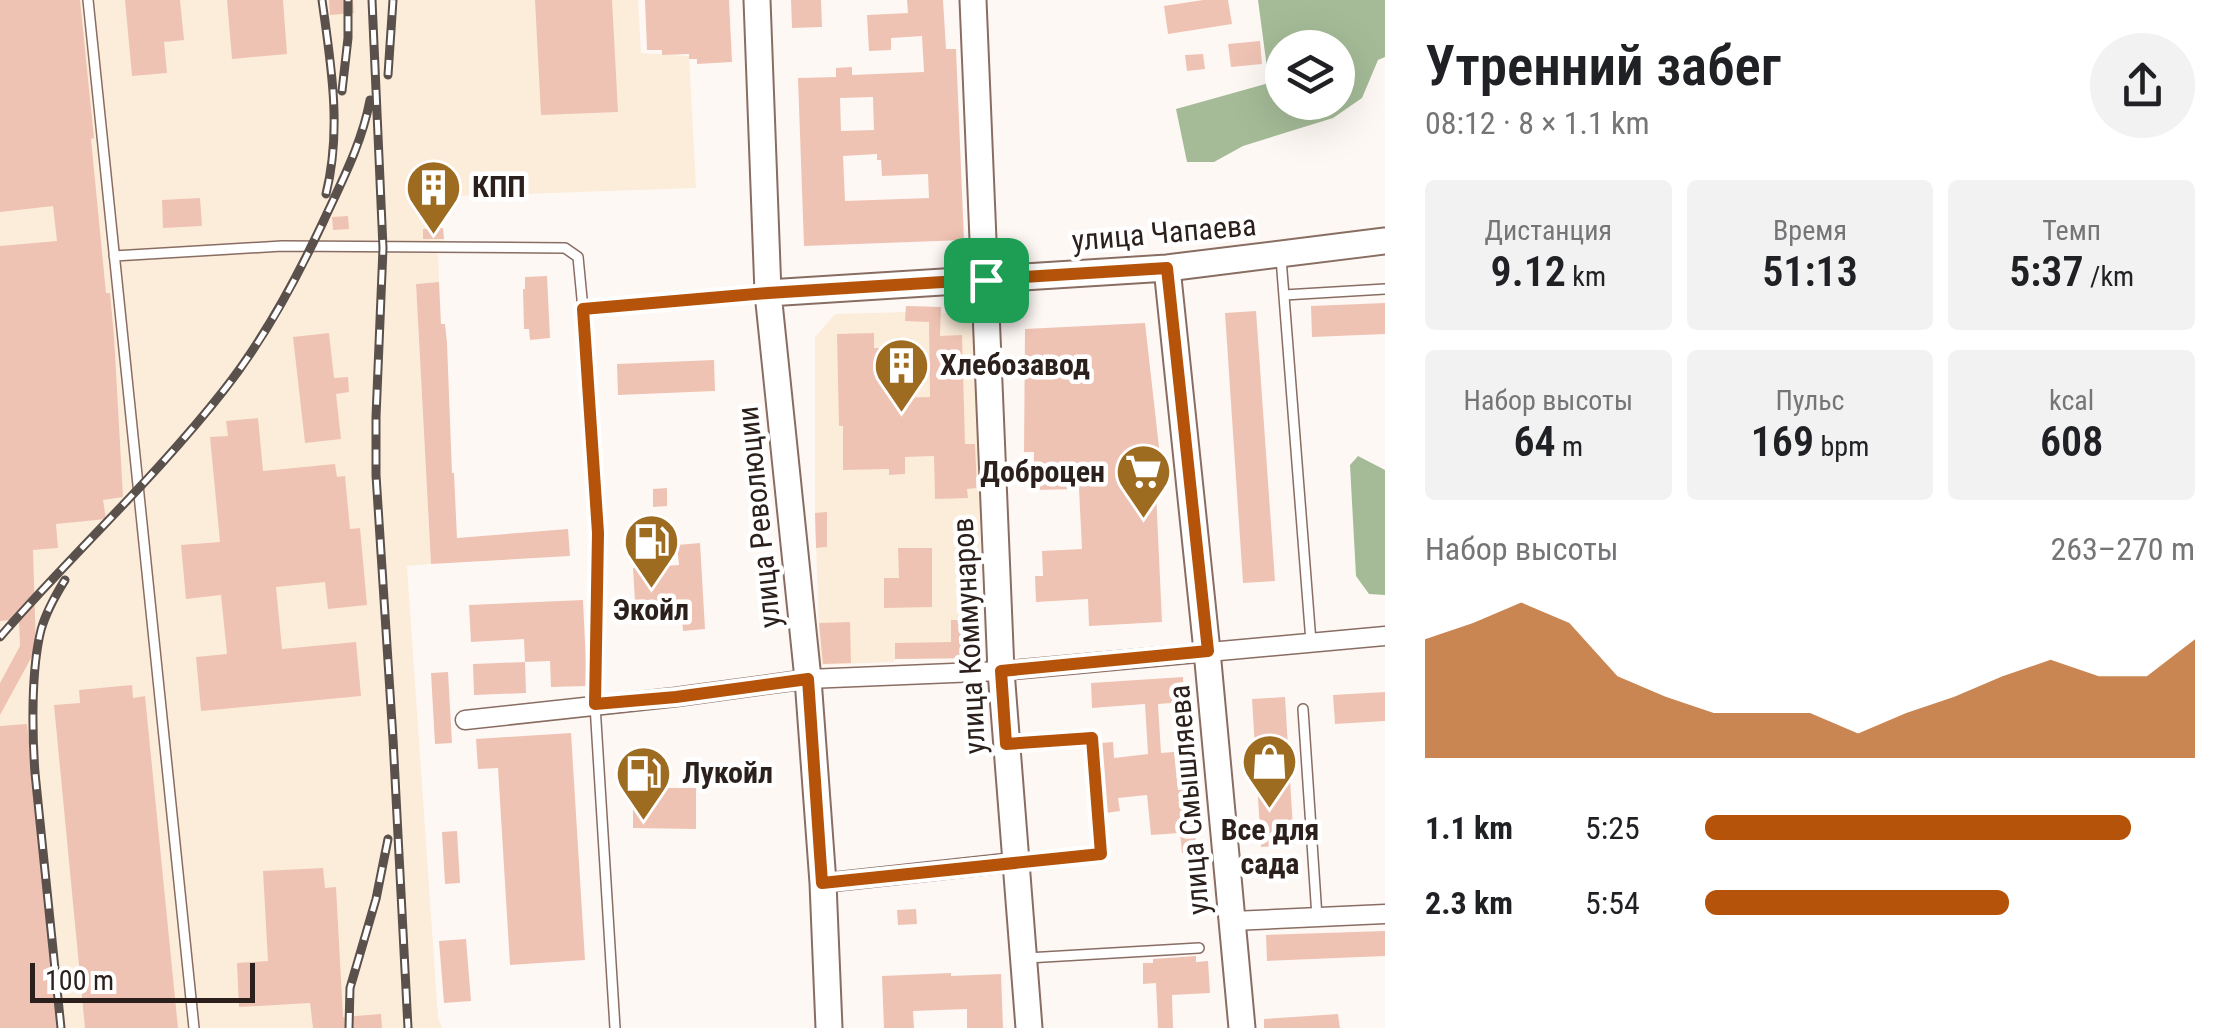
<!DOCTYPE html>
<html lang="ru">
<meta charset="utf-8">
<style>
body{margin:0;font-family:"Roboto Condensed",sans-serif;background:#f2f2f2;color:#202124;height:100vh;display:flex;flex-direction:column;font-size:38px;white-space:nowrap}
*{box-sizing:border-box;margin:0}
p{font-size:32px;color:#757577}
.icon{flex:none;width:55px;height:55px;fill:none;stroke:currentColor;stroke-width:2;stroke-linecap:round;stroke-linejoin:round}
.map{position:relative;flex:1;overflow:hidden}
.panel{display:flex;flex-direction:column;background:#fff;width:850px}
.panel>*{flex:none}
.buttons{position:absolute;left:1265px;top:30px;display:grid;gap:20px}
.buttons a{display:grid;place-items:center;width:90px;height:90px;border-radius:50%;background:#fff;box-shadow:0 10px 40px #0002;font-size:50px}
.scale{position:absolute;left:30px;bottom:25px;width:225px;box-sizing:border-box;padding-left:10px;border:5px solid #2b201c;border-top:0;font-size:28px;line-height:35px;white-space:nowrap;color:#2b201c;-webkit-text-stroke:8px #fff;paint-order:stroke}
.pin{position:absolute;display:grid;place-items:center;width:85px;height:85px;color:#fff;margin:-42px;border-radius:20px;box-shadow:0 5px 15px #0006}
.round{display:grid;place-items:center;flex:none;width:105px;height:105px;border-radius:52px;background:#f2f2f2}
.overview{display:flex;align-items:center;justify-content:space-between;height:170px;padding:0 40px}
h1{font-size:55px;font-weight:600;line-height:75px}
.figures{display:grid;grid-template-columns:repeat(3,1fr);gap:15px;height:170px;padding:10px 40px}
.figures div{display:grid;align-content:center;border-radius:10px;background:#f2f2f2;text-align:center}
.figures b{font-size:42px;font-weight:600}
.figures small{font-size:28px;font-weight:400}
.figures p{font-size:28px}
.chart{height:280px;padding:20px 40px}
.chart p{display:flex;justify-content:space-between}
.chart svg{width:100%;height:180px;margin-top:10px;fill:#b45309;opacity:.7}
ul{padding:0 40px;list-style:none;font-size:32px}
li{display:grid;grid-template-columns:160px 120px 1fr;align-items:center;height:75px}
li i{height:25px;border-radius:12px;background:#b45309}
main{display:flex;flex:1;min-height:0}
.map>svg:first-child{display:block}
</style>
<main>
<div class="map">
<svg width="1385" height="1028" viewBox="0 0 1385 1028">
<rect width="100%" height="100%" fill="#fef8f5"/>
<path fill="#fcedda" d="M0,0H638L641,53L689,56L696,188L431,197L432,228H443L444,244L438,245L439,282L416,284L431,564L407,566L438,1017L442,1028H0Z
M906,306L941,307L942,313H964L979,326L981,658L896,659L893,662L820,665L815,513V337L835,314L905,312Z"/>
<path fill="#a5bb97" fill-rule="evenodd" d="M1258,0H1385V57L1378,60L1362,98L1333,118L1243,146L1214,162H1187L1176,109L1269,83ZM1282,48H1338V102H1282Z
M1358,456L1385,470V595L1369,594L1356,576L1350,465Z"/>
<path fill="#efc3b3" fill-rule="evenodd" d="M0,0H80L94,138L91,139L106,293H110L114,336L123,497L103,500L106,519L56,524L58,548L33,550L36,649L0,715V683L20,646L19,619L0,621V246L57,241L53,206L0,212Z
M125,0H180L184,40L164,42L167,73L132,76Z
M227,0H283L287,54L232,59Z
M329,0H353L354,13L330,15Z
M535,0H612L618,112L541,115Z
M645,0H729L732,62L697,64V59H689V54L662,55V50H647Z
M791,0H821L822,27L792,28Z
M907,0H943L946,49H956L964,240L804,246L798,78L836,77V68L852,67V75L924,72L922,36L891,38V50L869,51L867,15L908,13ZM873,97L874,130L841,131L840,98ZM877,154V160H881L882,176L928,174L929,198L845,201L843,156Z
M1203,0H1228L1232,24L1168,34L1164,6Z
M1260,41L1262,64L1231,67L1228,44Z
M1203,54L1205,69L1187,71L1185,55Z
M200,198L202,226L163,228L162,200Z
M348,216L349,229L333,230L332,217Z
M443,228L444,239H423V229Z
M547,276L550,338L530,340L529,329H524L523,289H525V277Z
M439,282L441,324H445L447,343L452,473H454L457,538L568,529L570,556L431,564L416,284Z
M1385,303V334L1312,337L1311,306Z
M906,306L941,307L940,336L962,335L965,444H975L977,488L967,489L968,498L935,499L934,456L905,457V474L889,475V469L843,470V426H839L837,334L874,333V348H884V360L891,363L892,398L930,397L929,322L905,321Z
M1256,311L1275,581L1243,583L1225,313Z
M1145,323L1160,456L1133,459L1134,493L1156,492L1162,622L1089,626L1088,599L1036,602L1035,576H1043L1042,551L1082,549L1079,489L1034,490V452H1024L1025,329Z
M329,333L334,378L348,377L349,392L336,394L341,439L305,443L293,337Z
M714,360L715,391L618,395L617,364Z
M258,418L263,471L335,464L337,477L345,476L350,529L360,528L367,605L328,609L325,582L276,587L282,649L356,642L361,696L201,711L196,657L227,654L221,595L186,599L181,545L220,542L210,437L228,436L226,421Z
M667,488V506L653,507V489Z
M827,512V547L816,548L815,513Z
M700,543L705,629L683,631L682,616L636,619L633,568L679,565L677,545Z
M898,548H932V607L884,608V578H899Z
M583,600L587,686L551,687L550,661L525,662L524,639L471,642L469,605Z
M951,620H981V658L895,659V643L951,642Z
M850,622L851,663L823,664L819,623Z
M525,662L526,693L474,695L473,664Z
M448,672L452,743L435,744L431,673Z
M1183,677L1184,702L1158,704L1161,753L1174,752L1178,790L1190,789L1197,852L1182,853L1180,833L1151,835L1147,795L1118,798L1120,811L1106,813L1101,743L1113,742L1114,758L1148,754L1145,704L1092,708L1091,683Z
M132,685L133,698L145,696L178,1028H85L54,705L80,703L79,690Z
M1385,692V721L1335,724L1333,695Z
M1285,697L1294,845L1261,847L1252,699Z
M27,724L57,1028H0V726Z
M571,733L585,960L510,965L498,768L478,769L476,739Z
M657,788H696V829L633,828V793H657Z
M457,831L460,883L445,884L442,832Z
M323,868L325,888L336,887L343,1017L381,1014L382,1028H313L310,1003L239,1007L237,963L268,961L263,871Z
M916,909L917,924L898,925L897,910Z
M1385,931V956L1267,961L1266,935Z
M466,939L471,1001L444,1003L439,941Z
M1196,956V962L1208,961L1210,993L1172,995L1173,1028H1158L1156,983L1143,984V963H1153V959Z
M951,973V976L1001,974L1003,1028H967V1009L913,1011L914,1028H884L882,976Z
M1338,1014L1340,1028H1264V1019Z"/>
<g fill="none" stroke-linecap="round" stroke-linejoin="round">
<defs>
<path id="lane" d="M88,0L194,1028
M114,256L282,246L565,248L578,257L583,309
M1281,258L1311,642
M1284,295L1385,289
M1303,709L1317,917
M1012,743L1092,738L1101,854L1018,862
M1027,958L1199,948
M615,1028L595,705L598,533L583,309L764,293"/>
<path id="street" d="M465,720L676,697L808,679L1001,671L1385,636
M823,883L1015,862
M1233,921L1385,914"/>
<path id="secondary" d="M757,0L768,293L808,679L823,883L829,1028
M973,0L1001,671L1029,1028
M1167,268L1207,651L1242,1028
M768,293L1167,268L1385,241"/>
</defs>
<use href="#lane" stroke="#896d63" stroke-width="12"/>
<use href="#street" stroke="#896d63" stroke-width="21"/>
<use href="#secondary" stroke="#896d63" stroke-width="29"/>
<use href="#lane" stroke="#fff" stroke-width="9"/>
<use href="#street" stroke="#fff" stroke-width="18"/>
<use href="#secondary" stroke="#fff" stroke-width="25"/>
<defs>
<path id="rail" d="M322,0C331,65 342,129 326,194
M372,0L383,248L376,417V475L393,739L408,1028
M388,75L393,0
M342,91L348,38V0
M0,637C73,553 155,478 224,390C265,338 296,280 324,220C342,181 362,143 370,100
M61,1028L35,773C32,732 31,670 41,630C46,612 55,596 65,580
M349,1028L350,988L376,899L388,839"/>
</defs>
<use href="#rail" stroke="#5a504c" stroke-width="9"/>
<use href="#rail" stroke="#fff" stroke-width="5" stroke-dasharray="15" stroke-linecap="butt"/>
</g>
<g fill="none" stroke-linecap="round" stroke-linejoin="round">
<defs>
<path id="route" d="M1167,268L1208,651L1001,671L1006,744L1092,738L1101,854L822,883L808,679L676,697L595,704L598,533L583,309L768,293Z"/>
</defs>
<use href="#route" stroke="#fff" stroke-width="20"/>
<use href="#route" stroke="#b45309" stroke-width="12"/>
</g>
<defs>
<symbol id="building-pin" viewBox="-11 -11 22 30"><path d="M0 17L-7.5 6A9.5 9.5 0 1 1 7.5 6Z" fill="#9d6c20" stroke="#fff"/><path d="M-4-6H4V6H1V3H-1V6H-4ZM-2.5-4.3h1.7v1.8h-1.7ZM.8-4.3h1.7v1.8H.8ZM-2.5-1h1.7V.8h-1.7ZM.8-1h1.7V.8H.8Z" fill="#fff"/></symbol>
<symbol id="supermarket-pin" viewBox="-11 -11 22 30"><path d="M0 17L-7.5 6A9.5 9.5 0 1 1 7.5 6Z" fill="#9d6c20" stroke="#fff"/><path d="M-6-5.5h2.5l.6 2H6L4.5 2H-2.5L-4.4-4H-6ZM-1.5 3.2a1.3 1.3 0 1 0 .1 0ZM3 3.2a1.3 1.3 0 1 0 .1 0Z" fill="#fff"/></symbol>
<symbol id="fuel-pin" viewBox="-11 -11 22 30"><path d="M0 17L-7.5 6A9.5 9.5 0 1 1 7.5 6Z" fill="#9d6c20" stroke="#fff"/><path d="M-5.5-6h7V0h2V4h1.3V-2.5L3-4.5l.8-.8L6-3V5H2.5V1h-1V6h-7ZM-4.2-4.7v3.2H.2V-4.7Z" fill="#fff"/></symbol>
<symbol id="shop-pin" viewBox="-11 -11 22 30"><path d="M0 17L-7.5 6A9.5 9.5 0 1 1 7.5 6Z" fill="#9d6c20" stroke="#fff"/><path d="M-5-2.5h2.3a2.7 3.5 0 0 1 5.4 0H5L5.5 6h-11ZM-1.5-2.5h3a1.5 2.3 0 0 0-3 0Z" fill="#fff"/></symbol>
</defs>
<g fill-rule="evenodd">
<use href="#building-pin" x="402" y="156" width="63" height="86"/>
<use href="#building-pin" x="870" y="334" width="63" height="86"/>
<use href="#supermarket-pin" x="1112" y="440" width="63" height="86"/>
<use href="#fuel-pin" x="620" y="510" width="63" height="86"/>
<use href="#shop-pin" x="1238" y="730" width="63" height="86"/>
<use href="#fuel-pin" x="612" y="742" width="63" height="86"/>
</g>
<g text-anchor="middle" stroke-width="9" stroke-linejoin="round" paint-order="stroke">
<g font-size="30" font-weight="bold" fill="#2b201c" stroke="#fff" text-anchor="start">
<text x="472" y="197">КПП</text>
<text x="940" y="375">Хлебозавод</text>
<text x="1105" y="482" text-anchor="end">Доброцен</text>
<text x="651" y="620" text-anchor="middle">Экойл</text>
<text x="682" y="783">Лукойл</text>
<text x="1270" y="840" text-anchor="middle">Все для<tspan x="1270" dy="34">сада</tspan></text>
</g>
<g font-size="30" fill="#2b201c" stroke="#fff">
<text transform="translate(1164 233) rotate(-5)" y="10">улица Чапаева</text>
<text transform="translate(759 517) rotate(-96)" y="10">улица Революции</text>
<text transform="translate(969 636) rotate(-93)" y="10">улица Коммунаров</text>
<text transform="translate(1189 800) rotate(-95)" y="10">улица Смышляева</text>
</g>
</g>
</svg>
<div class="buttons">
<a><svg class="icon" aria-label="layers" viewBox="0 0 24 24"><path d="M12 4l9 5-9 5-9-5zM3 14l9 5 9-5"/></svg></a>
</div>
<div class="scale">100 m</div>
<div class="pin" style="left:986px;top:280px;background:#1e9e55"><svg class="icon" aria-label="arrive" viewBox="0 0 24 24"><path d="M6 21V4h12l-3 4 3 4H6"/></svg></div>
</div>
<section class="panel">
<div class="overview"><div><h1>Утренний забег</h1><p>08:12 · 8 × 1.1 km</p></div><a class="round"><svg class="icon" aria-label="share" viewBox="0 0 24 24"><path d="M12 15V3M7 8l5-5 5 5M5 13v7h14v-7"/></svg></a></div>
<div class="figures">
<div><p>Дистанция</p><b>9.12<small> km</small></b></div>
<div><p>Время</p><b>51:13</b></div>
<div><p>Темп</p><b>5:37<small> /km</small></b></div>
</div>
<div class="figures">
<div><p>Набор высоты</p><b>64<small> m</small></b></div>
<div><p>Пульс</p><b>169<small> bpm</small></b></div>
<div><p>kcal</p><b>608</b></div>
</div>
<div class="chart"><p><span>Набор высоты</span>263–270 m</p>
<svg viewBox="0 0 160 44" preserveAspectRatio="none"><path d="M0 44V15L10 11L20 6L30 11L40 24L50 29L60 33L70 33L80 33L90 38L100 33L110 29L120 24L130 20L140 24L150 24L160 15V44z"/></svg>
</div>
<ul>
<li><b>1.1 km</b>5:25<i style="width:87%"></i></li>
<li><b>2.3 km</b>5:54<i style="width:62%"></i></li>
</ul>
</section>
</main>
